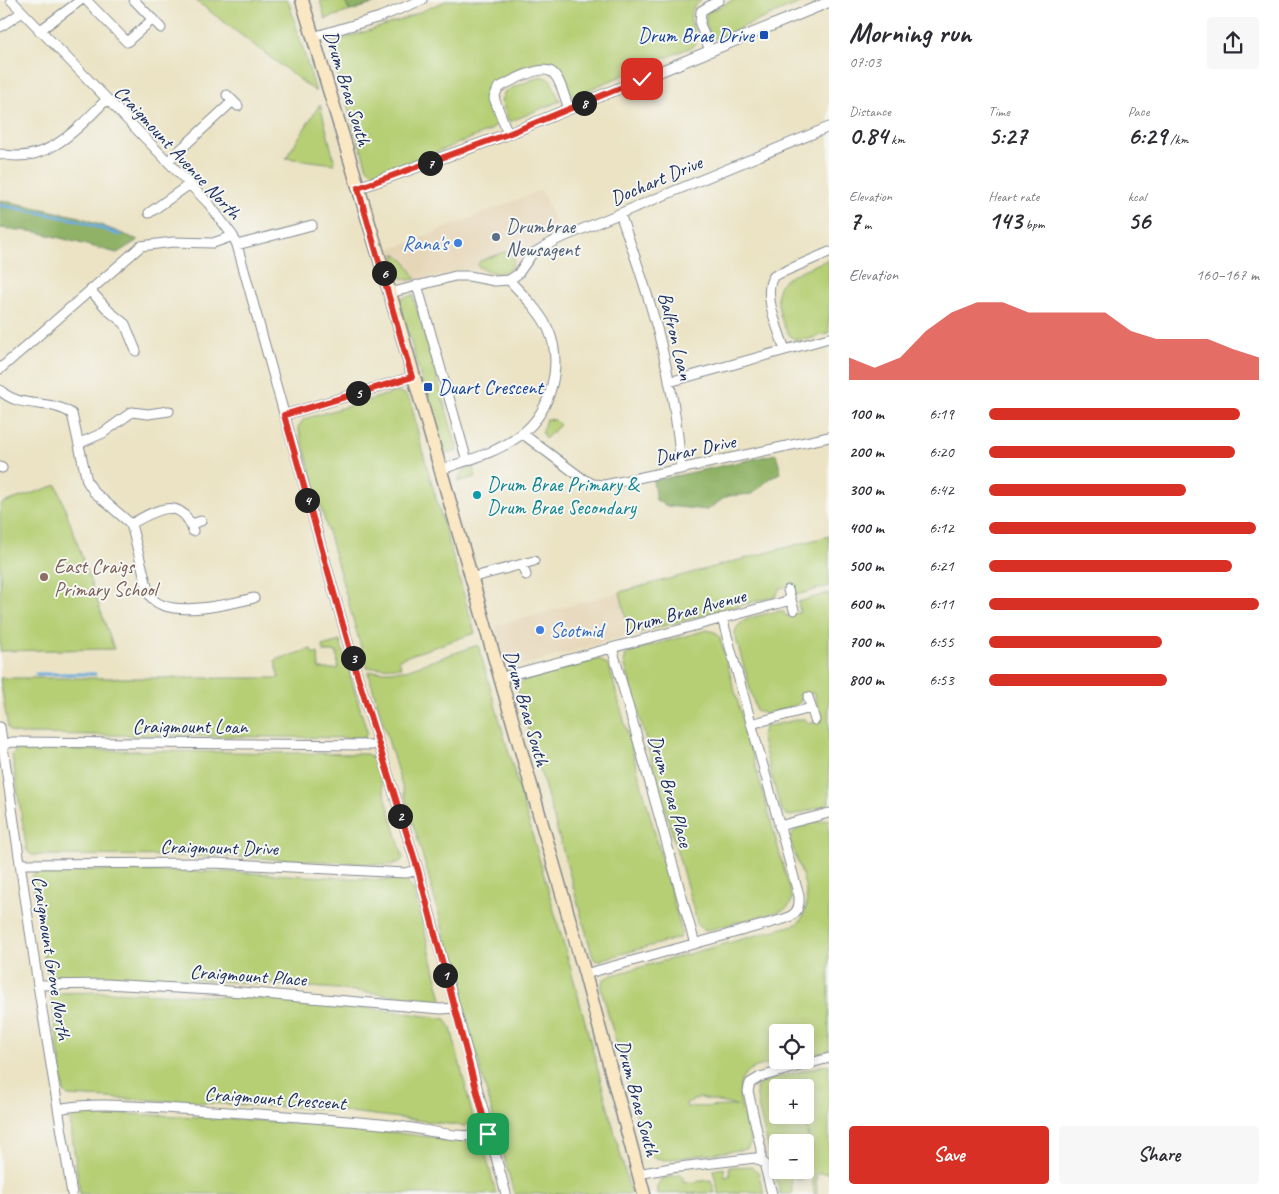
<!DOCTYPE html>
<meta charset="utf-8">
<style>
body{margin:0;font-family:Caveat,sans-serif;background:#f7f7f7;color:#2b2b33;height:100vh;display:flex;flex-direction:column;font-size:19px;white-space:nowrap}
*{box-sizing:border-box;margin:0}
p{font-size:16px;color:#7c7c81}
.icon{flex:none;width:28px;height:28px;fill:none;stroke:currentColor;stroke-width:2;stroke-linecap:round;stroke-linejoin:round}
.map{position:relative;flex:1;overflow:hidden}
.details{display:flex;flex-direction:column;background:#fff;width:450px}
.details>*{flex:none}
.buttons{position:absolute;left:769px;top:1024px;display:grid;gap:10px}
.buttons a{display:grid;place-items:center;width:45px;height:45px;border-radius:5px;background:#fff;box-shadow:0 2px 12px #0003;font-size:25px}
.pin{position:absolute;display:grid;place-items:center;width:42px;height:42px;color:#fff;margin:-21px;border-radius:10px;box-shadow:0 2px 8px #0006}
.km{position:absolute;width:25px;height:25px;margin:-12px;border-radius:50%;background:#222;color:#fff;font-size:14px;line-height:25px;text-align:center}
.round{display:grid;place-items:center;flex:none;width:52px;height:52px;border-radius:5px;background:#f7f7f7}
.overview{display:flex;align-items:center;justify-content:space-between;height:85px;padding:0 20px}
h1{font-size:28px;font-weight:700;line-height:38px}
.figures{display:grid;grid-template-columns:repeat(3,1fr);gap:8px;height:85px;padding:5px 20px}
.figures div{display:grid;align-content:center}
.figures b{font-size:25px;font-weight:700}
.figures small{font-size:14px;font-weight:400}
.figures p{font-size:14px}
.chart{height:140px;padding:10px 20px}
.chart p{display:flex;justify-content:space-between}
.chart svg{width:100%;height:90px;margin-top:5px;fill:#d93025;opacity:.7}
.cta{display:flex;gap:10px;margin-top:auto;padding:10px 20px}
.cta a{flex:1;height:58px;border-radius:5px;background:#d93025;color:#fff;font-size:20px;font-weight:700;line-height:58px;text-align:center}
.cta a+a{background:#f7f7f7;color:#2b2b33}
ul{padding:0 20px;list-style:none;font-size:16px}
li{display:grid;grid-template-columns:80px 60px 1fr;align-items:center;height:38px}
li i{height:12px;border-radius:6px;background:#d93025}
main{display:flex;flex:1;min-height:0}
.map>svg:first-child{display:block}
</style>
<main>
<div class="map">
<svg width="829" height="1194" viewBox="0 0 829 1194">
<rect width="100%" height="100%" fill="#f6f6f2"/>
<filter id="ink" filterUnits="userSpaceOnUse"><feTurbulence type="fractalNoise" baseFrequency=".02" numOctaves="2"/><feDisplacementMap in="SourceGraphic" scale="10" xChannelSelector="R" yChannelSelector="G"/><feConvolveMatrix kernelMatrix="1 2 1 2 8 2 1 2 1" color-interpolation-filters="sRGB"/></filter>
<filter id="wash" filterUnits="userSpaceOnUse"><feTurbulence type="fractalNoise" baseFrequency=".0096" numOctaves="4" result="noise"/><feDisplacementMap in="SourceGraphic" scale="20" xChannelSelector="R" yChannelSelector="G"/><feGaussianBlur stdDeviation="1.12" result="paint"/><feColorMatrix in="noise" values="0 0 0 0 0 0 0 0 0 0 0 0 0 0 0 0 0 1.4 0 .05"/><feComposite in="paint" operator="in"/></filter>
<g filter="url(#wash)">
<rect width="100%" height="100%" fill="#ebe3c4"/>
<path fill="#e6d6b8" d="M541,190L560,234L525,255L516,268L505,276L498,278L476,270H461L411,283L400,281L396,278L388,249L406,244Z
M620,592L630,635L507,670L495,626Z"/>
<path fill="#b6cf74" stroke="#687f69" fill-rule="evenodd" d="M195,0H288L316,92Z
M320,0H385L325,19Z
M448,0H702C676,18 704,32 694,46L578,94L572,95C562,87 564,71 550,65C539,60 494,78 489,90C485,100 493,113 497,123L491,130L432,154L372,173L367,168L331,53V45L337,41L401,20Z
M733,0H807L712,40L706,23V13Z
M541,76L550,79L560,101L509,122L501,100L505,91Z
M320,104L335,164L286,158Z
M504,252H511L514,257C514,278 491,275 478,266L480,261Z
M395,253L406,262L416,279L408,280L400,277L394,261Z
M829,259V333C818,336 806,342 795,339C783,336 774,298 779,287C784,275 817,265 829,259Z
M413,295L458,451L442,455L399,299Z
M396,392L405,394L411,402L421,446L475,633L399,659L401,667L367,668L298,427L304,419Z
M546,419L555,420L560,425L545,439L542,432Z
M473,466L476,477L458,482L462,471Z
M57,485L114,649L0,651V504Z
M829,536V586L796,595L793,585L780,588L776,596L630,635L620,592Z
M829,593V803L827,805L791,816L786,815L780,807L761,736L765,727L800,719H805L809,724L822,720L814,693L801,696L800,702L796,705L765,714L756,710L735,635C735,617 764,615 778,611H783L786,616L800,612L798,602Z
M707,630L715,632L720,638L792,898L790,905L784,910L705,931L698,926L624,662L626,655L631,651Z
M340,641L367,732L365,737L361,738L21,734L11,732L8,728L0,678H279L275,660L311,649L312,653H318L319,669H338L337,652H324L322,646Z
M478,645L575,984L631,1194H514L428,874L368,672L406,670Z
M599,659L609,666L682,932L679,938L596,961L593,957L518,692L519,684L525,679Z
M18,749L367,754L374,759L376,764L403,858L400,862L390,865L220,856L32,855L27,851L12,755Z
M829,819V1051L805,1057V1032H778V1060H792C780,1063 768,1063 757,1067C725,1077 746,1119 751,1142L747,1149L665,1160L652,1157L646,1150L601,988L603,980L609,976L797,924C819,904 797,864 790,840C792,824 815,823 829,819ZM700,1098L738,1106L687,1107L686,1103Z
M84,870L229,872L405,881L414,890L442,999L439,1001L338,989L239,982L156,978L51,976L46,971L32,876L37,871Z
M101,992C216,995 332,1001 446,1019L451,1028L474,1121L464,1126L326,1109L68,1096L64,1092L51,996L55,993Z
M829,1064V1173L816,1174L817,1194H814L812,1173L806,1174L807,1179L795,1180V1176H791L792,1194H780L759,1110L756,1088L764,1081ZM778,1088H805V1115H778ZM807,1127L812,1149L805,1150V1170H778V1142H805V1148L808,1147Z
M100,1113C227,1117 354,1125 480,1144L485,1151L496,1194H80L70,1120L79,1114Z
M752,1166L758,1172L764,1194C750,1189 735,1194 719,1194L713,1170L724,1168L725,1177L730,1176L729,1167Z
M682,1174L684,1183L711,1180L715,1193L657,1194V1186L661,1179Z"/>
<path fill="#90b266" stroke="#567062" d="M346,0H385L350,11L344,1Z
M0,200L80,217L138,240L117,253L37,232L0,228Z
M776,454L781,473L773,476L752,494L727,496L707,510L667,506L656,500L653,481Z"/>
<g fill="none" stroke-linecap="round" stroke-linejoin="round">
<path stroke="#6aabde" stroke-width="3" d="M0,205L77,220L120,235
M36,674H95"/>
</g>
</g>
<g filter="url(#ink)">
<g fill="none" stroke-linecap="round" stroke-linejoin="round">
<defs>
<path id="minor" d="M11,0L209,204L233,236L237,245L356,671L418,870L506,1194
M86,0L127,42L153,19
M134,0L161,28
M0,27L21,13
M39,31L81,0
M313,37L380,17L422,0
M710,51L700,24L701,11L719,0
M227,95L238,106
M508,134L494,98L498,88C509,82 543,63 553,73C561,80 565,99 569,109
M0,154C47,165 77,129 106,100
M168,161L233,101
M149,213L190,184
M620,214C651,300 675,377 681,469
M237,245L312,225
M417,285L467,461
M90,290L109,311L125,324L136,351
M390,293L455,276H469L495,281L509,280L518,274L532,254L556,240L829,127
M785,350C779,331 761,292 774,276L829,252
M0,369L141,246L173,242L213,243L233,236
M669,382L829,338
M0,390C20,410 50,398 72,414L87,481L94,492L131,524L149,594C163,621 230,604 254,598
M284,415L412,377
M523,434L583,479L593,484L605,485L829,437
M80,443L103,433L132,412L148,414L169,411
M0,467L2,468
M439,470C466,461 500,452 523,433C551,410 563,365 549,331C541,312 523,295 509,280
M131,524C154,511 181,494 193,531
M191,524L201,521
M522,564L526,575
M470,578L534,561
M788,590L794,610
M612,648L695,944
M499,678L791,600
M808,697L815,720
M751,724L811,708
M0,727L38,985L72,1194
M2,745L12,742L372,745L378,743
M779,826L829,813
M20,864L214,863L405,873L418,870
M585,974L784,919C796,915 800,909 799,896L722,618
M38,985L106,984L229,991L441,1009L455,1008
M58,1109C96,1101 139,1107 179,1109C250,1113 320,1118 391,1125C422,1128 457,1140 489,1134
M761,1159V1149L748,1091L750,1083L760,1077L829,1058
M638,1174L671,1168L755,1158L764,1163L772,1194"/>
<path id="tertiary" d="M358,188L508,134L829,2"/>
<path id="secondary" d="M302,0L390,293L585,974L644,1194"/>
</defs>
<use href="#minor" stroke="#838991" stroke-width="11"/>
<use href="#tertiary" stroke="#838991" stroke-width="12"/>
<use href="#secondary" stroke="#838991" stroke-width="15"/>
<use href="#minor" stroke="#fff" stroke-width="9"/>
<use href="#tertiary" stroke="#fff" stroke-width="10"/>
<use href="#secondary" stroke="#fae7c3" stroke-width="12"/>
</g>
</g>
<g fill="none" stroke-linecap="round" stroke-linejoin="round" filter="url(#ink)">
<defs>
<path id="route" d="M488,1134L418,870L356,671L284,415L412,377L358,188L508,134L642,79"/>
</defs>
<use href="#route" stroke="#fff" stroke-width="10"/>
<use href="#route" stroke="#d93025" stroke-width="6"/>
</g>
<g fill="#1a4fb4" stroke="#f6f6f2" stroke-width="2">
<rect x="759" y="30" width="10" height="10" rx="2.5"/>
<rect x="423" y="382" width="10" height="10" rx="2.5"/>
</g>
<circle fill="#5c6f8a" stroke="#f6f6f2" stroke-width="2" cx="496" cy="237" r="5"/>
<g fill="#3f7fe0" stroke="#f6f6f2" stroke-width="2">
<circle cx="458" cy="243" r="5"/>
<circle cx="540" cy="630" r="5"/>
</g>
<circle fill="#0f9aa8" stroke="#f6f6f2" stroke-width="2" cx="477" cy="495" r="5"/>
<circle fill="#8d6e63" stroke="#f6f6f2" stroke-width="2" cx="44" cy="577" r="5"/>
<g text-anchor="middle" stroke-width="4" stroke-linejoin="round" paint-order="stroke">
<g font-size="20" fill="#164399" stroke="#f6f6f2" text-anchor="end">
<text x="754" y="42">Drum Brae Drive</text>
<text x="438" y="394" text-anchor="start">Duart Crescent</text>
</g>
<g font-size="20" fill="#1b2f5e" stroke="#f6f6f2">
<text transform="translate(348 88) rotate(73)" y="7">Drum Brae South</text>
<text transform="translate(178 152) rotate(47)" y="7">Craigmount Avenue North</text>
<text transform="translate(656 180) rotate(-23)" y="7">Dochart Drive</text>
<text transform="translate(676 336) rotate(76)" y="7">Balfron Loan</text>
<text transform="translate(695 449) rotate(-12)" y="7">Durar Drive</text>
<text transform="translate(684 611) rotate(-15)" y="7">Drum Brae Avenue</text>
<text transform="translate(527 708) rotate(74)" y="7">Drum Brae South</text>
<text x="190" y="733">Craigmount Loan</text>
<text transform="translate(671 791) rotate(74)" y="7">Drum Brae Place</text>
<text transform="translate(219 847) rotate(1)" y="7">Craigmount Drive</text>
<text transform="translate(52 958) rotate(81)" y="7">Craigmount Grove North</text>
<text transform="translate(248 975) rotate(4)" y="7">Craigmount Place</text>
<text transform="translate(275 1098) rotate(4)" y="7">Craigmount Crescent</text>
<text transform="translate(638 1098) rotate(75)" y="7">Drum Brae South</text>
</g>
<g font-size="20" fill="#4e5e75" stroke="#f6f6f2" text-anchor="start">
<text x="506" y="233">Drumbrae<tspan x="506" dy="23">Newsagent</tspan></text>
</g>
<g font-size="20" fill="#366cbe" stroke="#f6f6f2" text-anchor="end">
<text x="448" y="250">Rana's</text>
<text x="550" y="637" text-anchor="start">Scotmid</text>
</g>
<g font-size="20" fill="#0d838f" stroke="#f6f6f2" text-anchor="start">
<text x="487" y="491">Drum Brae Primary &amp;<tspan x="487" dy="23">Drum Brae Secondary</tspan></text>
</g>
<g font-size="20" fill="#785e54" stroke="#f6f6f2" text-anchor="start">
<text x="54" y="573">East Craigs<tspan x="54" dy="23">Primary School</tspan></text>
</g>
</g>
</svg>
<div class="buttons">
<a><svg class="icon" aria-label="locate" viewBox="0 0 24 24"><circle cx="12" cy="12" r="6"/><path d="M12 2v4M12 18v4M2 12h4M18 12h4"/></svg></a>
<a>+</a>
<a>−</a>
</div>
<div class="pin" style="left:488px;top:1134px;background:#1e9e55"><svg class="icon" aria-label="arrive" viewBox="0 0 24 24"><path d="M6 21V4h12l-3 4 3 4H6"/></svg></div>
<div class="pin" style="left:642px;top:79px;background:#d93025"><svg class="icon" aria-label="check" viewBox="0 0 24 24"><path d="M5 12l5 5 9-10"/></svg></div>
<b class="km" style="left:445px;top:975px">1</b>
<b class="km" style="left:400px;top:816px">2</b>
<b class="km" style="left:353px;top:658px">3</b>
<b class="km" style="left:307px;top:500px">4</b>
<b class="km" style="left:358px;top:393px">5</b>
<b class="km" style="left:384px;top:273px">6</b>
<b class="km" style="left:430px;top:163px">7</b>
<b class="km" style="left:584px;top:103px">8</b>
</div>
<section class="details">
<div class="overview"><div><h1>Morning run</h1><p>07:03</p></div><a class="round"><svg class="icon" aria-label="share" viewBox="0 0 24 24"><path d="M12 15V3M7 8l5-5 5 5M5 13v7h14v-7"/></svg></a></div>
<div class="figures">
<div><p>Distance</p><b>0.84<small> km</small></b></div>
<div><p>Time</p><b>5:27</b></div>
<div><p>Pace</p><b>6:29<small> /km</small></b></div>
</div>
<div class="figures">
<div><p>Elevation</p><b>7<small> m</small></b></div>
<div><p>Heart rate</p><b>143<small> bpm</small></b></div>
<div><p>kcal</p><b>56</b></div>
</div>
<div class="chart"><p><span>Elevation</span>160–167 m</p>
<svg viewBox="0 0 160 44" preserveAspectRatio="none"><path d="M0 44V33L10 38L20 33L30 20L40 11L50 6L60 6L70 11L80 11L90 11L100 11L110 20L120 24L130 24L140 24L150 29L160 33V44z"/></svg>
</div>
<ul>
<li><b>100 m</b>6:19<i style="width:93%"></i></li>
<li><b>200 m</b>6:20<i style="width:91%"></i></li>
<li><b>300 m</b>6:42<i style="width:73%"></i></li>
<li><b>400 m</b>6:12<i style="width:99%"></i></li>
<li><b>500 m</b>6:21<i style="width:90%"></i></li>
<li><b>600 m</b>6:11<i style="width:100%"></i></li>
<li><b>700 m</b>6:55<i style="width:64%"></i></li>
<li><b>800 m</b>6:53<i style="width:66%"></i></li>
</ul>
<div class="cta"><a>Save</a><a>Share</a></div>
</section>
</main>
